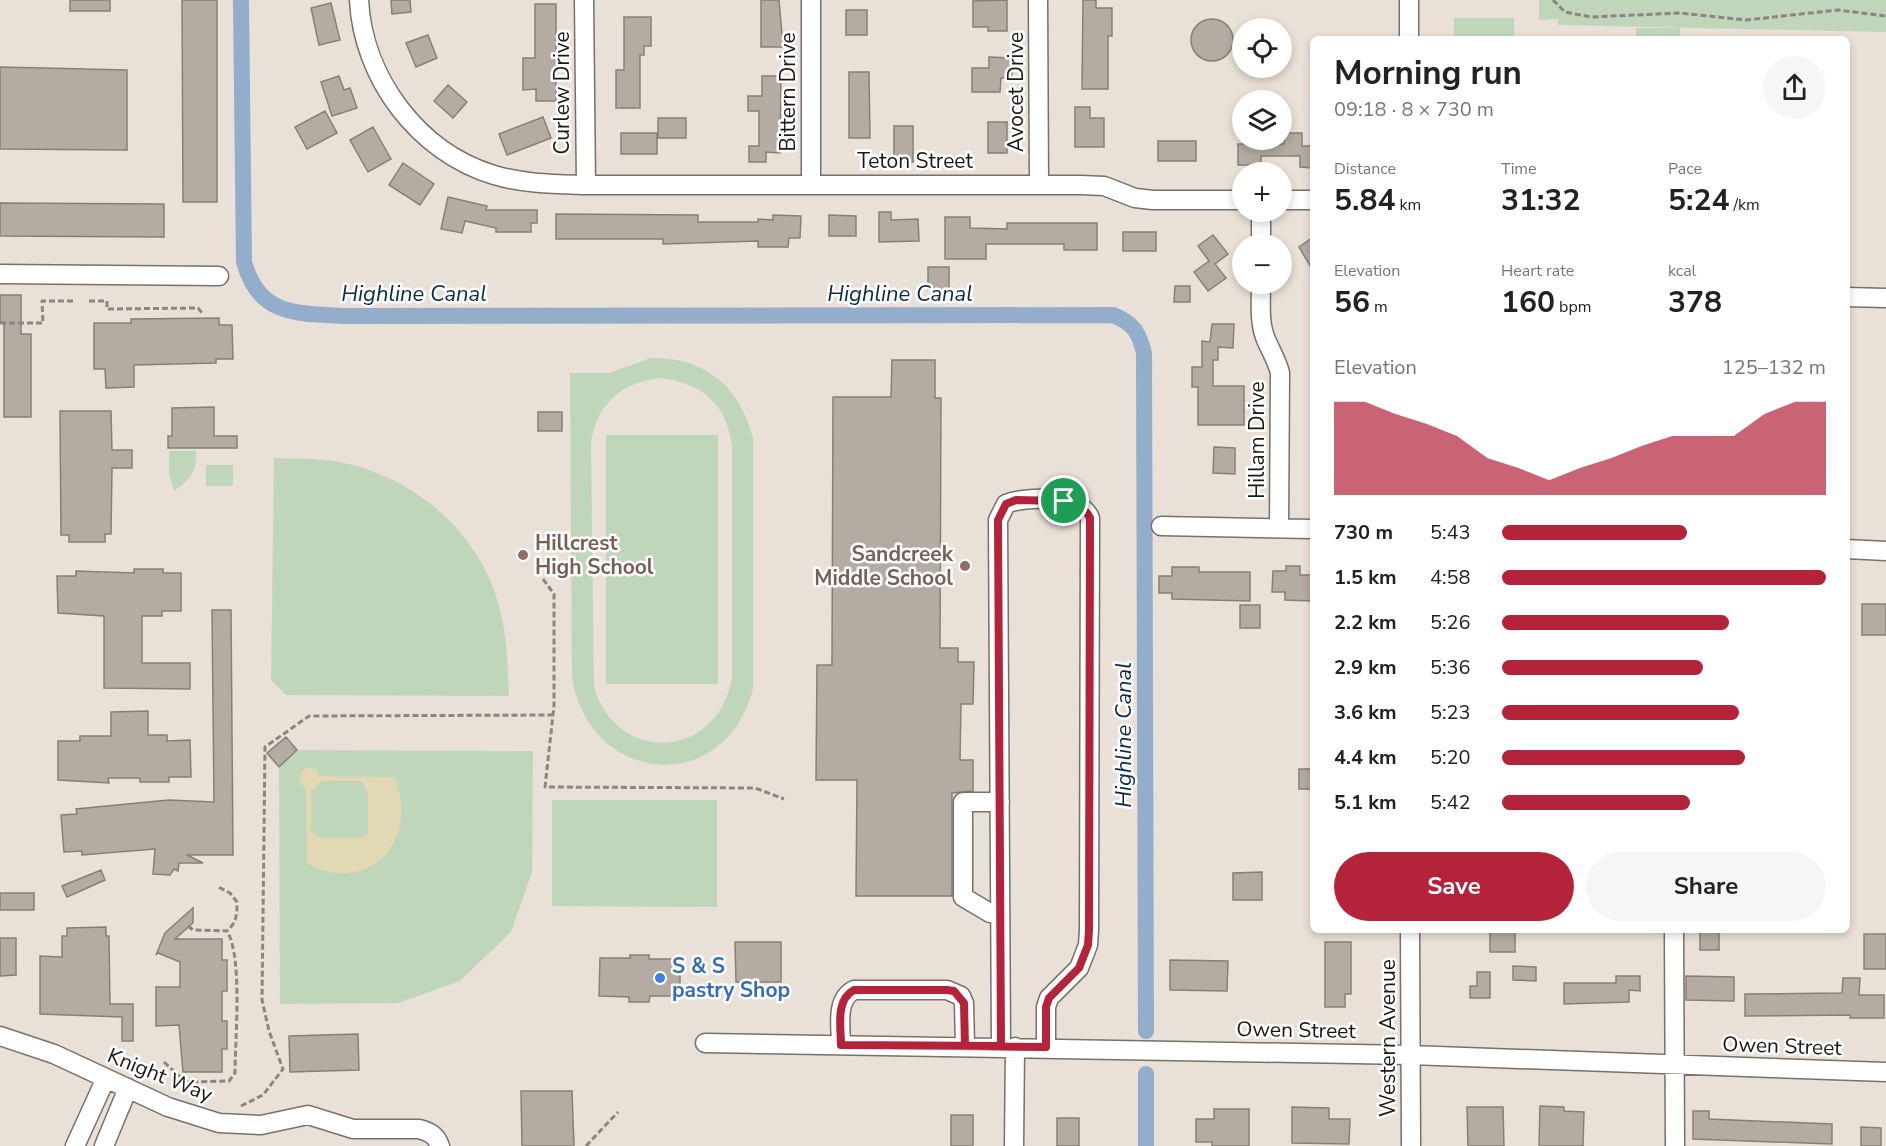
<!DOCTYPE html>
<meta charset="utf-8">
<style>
body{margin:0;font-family:"Nunito Sans",sans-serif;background:#f6f6f6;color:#222;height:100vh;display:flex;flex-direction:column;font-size:22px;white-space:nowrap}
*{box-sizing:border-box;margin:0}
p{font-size:20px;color:#767676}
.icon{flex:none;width:33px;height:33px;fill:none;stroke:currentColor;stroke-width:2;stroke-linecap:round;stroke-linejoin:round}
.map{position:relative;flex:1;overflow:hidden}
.drawer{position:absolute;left:1310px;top:36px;width:540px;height:897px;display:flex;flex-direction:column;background:#fff;border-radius:9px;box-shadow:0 3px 9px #0003}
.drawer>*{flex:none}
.tools{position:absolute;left:1232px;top:18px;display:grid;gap:12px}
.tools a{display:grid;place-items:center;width:60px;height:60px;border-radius:50%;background:#fff;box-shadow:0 3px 9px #0003;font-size:30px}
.pin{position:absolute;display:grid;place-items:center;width:51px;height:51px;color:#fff;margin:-26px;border:3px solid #fff;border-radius:50%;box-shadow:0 2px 6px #0007}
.round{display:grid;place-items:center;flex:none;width:63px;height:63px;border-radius:32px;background:#f6f6f6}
.overview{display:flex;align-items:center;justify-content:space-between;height:102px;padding:0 24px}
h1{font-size:33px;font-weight:700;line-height:45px}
.stats{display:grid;grid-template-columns:repeat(3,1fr);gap:9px;height:102px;padding:6px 24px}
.stats div{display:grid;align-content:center}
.stats b{font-size:30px;font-weight:700}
.stats small{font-size:16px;font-weight:400}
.stats p{font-size:16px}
.chart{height:168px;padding:12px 24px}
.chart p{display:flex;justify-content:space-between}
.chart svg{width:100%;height:108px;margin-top:6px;fill:#b5233b;opacity:.7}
.action{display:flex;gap:12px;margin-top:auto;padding:12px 24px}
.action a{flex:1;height:69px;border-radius:36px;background:#b5233b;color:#fff;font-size:24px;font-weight:700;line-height:69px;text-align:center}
.action a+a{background:#f6f6f6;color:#222}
ul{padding:0 24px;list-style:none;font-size:20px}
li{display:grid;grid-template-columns:96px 72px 1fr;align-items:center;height:45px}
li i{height:15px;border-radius:8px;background:#b5233b}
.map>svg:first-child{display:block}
</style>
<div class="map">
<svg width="1886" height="1146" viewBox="0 0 1886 1146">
<rect width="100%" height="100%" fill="#e9e0d7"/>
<path fill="#c0d6bb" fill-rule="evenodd" d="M1539,0H1886V32L1558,25V19L1539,20Z
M1454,18H1514V39H1454Z
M1636,28H1680V39H1636Z
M651,358C706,358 739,385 753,438V689C725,797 590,786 572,678L570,373H609ZM660,378C702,383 726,403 732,445V677C719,758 620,767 594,688L591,444C595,405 622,382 660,378Z
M606,435H718V684H606Z
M169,451H196C198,471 189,481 174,491L169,474Z
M274,458C293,459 314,458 333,461C409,472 480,531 499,606C507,636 508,666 509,696L286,695L271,680Z
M233,465V486H206V465Z
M297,750L533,751L532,872L511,932L460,981L398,1003L280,1004L279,767Z
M552,800H717V907L552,906Z"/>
<path fill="#e2d8b3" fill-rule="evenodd" d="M308,768L316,769L320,776L394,777C422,839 368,897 307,863L306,790L299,779L303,770ZM320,781H361L368,792V833L362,838H320L311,831V790L317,787Z"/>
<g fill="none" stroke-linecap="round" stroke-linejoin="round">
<path stroke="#92aeca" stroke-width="16" d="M241,0L244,262C259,316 295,313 343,316L1113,315C1133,323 1139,332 1144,353L1146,1031
M1146,1074V1146"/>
</g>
<path fill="#b4aba3" stroke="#888078" stroke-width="1.5" d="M70,0H110V11H70Z
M182,0H217V202H183Z
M391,0H410L411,12L392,14Z
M761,0H779L783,47H761Z
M1007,0V31H988V27H973V1Z
M1083,0H1096V8H1112V36H1108V89H1082Z
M331,3L340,40L319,45L311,8Z
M535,4H556V101H536V89L523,90V58H535Z
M846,10H867V35H846Z
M624,17H651V46H644V55H640V108H616V70H624Z
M1191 40a21 21 0 1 1 42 0a21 21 0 1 1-42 0Z
M428,35L437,58L416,67L406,43Z
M989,57L1012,58V78H1001L1000,92H972V68H989Z
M0,67L127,70V150L0,149Z
M849,72H869L870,138H849Z
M339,76L344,90L350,88L357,108L332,116L321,82Z
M762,76H781L780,153L766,152V162H749V146H759V111H748V96H762Z
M448,85L467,102L453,118L434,101Z
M1075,107H1090V118H1104V147H1075Z
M325,111L337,133L307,149L295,127Z
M543,117L551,138L507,155L499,134Z
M658,118H686V138H658Z
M988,122H1007V153H988Z
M894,126H913V162H894Z
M373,127L391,159L368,172L350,140Z
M621,133H657V154H621Z
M1284,133H1302V146H1312V168L1300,167V156H1261V165H1238V144H1284Z
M1158,141H1196V161H1158Z
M403,163L434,184L420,205L389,185Z
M448,197L487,206L486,210H537V223H531V232H496V228L465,221L462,233L441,229Z
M0,203L164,204V237L0,236Z
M879,212H891V220L918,219L919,241L879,242Z
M556,214L698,215V222H758V219L773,220V215L801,216L800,238H789L788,247H758V241L663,244V239H556Z
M829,215L856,216V236H829Z
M945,217H970V228L1007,229V223H1097V250H1064V244H986V259H945Z
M1123,232H1156V251H1123Z
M1213,235L1228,254L1215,264L1226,278L1208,291L1194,272L1209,261L1198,246Z
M1312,238V269L1299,247Z
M928,267H949V290H928Z
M1175,286H1190V302H1174Z
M0,295H21V334H31V417H4V322H0Z
M219,318V325H232L233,359H216V363L134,365V387L106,388L105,369H94V323H131V319Z
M1212,324H1234L1233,348L1218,347V360H1213V386H1244V425H1198V387H1192V367H1202V341L1210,342Z
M892,360H935V398H941L940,648H958V662H974L973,704H961L960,760H973V791L952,793V896H856L857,780H816L817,665H832L833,397H891Z
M214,407V436H237V448H168V436H172V408Z
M60,411H111L112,450H132V468H112L111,534H105V542H69V535H61Z
M538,412H562V431H538Z
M1214,447L1235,448V474L1213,473Z
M1286,566H1300V575H1312V601L1285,600V592H1272L1273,571H1286Z
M1172,567H1199V572H1250V601L1172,599V593H1159V576H1172Z
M134,569H163V573H181V611H162V616H142V663H190V689L104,688V616L58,613L57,576H76V571L134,573Z
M1862,604H1886V635H1862Z
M1240,605H1260V628H1240Z
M212,610H231L233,855H187L203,863H179L178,871L174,869L170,875L153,874L155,849L82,855V851L64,852L61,815L77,814L76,809L169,800L214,802Z
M148,711V735H167V741L190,740L191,777H169V782H140V778H108L109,783L58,780V741H80V736H111V712Z
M286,737L297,750L279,767L267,753Z
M1299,769H1312V789H1299Z
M101,870L105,880L67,897L62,886Z
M1262,872V900H1233V873Z
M0,893H34V910H0Z
M193,908V923L175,939H222V960H227V991H222V1021H227V1049H222V1072H183L179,1025L156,1026V987H180V962L158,953L156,955L165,933Z
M106,927V936H109L110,1004H133V1041H122V1017L40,1014V956L62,957V936H67V928Z
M1490,930H1515V952H1490Z
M1706,930H1719V950H1700V932Z
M1864,934H1886V969H1864Z
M0,938H16V975L0,976Z
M735,942H781V982H736Z
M1325,942H1351V994H1345V1007H1325Z
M630,955H649V959H680V996H650L649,1002H629V997L599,996L600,958H630Z
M1170,960L1228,961L1227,991L1170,990Z
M1513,966L1536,967V981L1513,980Z
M1477,972H1490V998H1470V986H1477Z
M1616,976H1640V991L1629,990V1002L1564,1004V983H1616Z
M1686,976L1734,977V1001L1686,1000Z
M1843,978H1860L1859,995H1884V1018H1850V1015L1745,1016V994L1842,993Z
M358,1034L359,1070L290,1072L289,1036Z
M521,1091H572L574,1146H522Z
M1540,1106L1564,1107V1111L1584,1112L1583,1146H1539Z
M1292,1107L1329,1108V1119H1350L1349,1144L1292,1143Z
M1467,1107H1503L1504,1146H1468Z
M1214,1109H1249V1146H1212V1142H1196V1119H1214Z
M1693,1111H1709V1119L1832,1124V1144L1693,1139Z
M951,1115H973V1146H951Z
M1057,1118H1079V1146H1057Z
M1861,1127L1881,1128V1146H1861Z"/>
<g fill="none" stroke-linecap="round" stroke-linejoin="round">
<defs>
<path id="minor" d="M359,0C363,78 418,152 494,175C524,184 555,184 586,185H1080L1104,186L1135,198L1153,200H1242
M584,0L586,185
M1038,0L1039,184
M1409,39V0
M811,184V0
M1281,200H1312
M1261,244V212
M0,274L219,276
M1261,284C1261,301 1259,321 1265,337C1270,350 1277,360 1280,373L1279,528
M1846,297L1886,298
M1161,526L1312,529
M1846,549L1886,551
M1000,802H963V897L990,913H1000
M1410,930L1411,1146
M1674,930L1675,1146
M0,1036L54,1054L168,1107L219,1123L261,1125L308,1115L353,1129H419C430,1132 436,1135 440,1146
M705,1043L1410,1055L1886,1072
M841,1045C841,1027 835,1000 854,990H947L961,996L964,1003L965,1046
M1001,1046L998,520L1006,504C1025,496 1081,495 1090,518L1089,930L1088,945L1079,968L1049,998L1046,1007V1047
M75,1146L106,1078
M104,1146L128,1088
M1014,1146L1015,1047"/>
</defs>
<use href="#minor" stroke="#787069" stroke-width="21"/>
<path stroke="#8c8680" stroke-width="3" stroke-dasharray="6 3" stroke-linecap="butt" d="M1553,0L1565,12L1591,17L1680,13L1746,20L1838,10L1886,16
M89,301H107V309L198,308L202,313
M0,323H43L42,301H73
M543,579L554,594V706L545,787L755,788L784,799
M188,926L193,930L227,931C237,922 237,914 237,902L230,893L218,887
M164,1062L186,1082L229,1081L235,1073C235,1040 243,957 227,931
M241,1106L263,1095L283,1069L269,1031L262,1000L265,747L309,716L553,715
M586,1146L618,1112"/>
<use href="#minor" stroke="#fff" stroke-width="18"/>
</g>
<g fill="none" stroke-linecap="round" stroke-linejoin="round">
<defs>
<path id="route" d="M1064,501L1016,500L1006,504L998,520L1001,1046L841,1045C841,1027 835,1000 854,990H947L954,991L964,1003L965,1046L1046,1047V1007L1049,998L1079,968L1088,945L1089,930L1090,518C1085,507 1075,503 1064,501"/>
</defs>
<use href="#route" stroke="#fff" stroke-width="12"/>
<use href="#route" stroke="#b5233b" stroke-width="8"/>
</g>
<g fill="#8d6e63" stroke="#fff" stroke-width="2">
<circle cx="523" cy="555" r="6"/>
<circle cx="965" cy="566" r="6"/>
</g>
<circle fill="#3f7fe0" stroke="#fff" stroke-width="2" cx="660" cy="978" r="6"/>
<g text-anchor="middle" stroke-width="5" stroke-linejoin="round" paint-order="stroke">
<g font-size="21" fill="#1b1815" stroke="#fff">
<text transform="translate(788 92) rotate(-90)" y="7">Bittern Drive</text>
<text transform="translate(1016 92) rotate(-90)" y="7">Avocet Drive</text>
<text transform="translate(562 93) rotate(-90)" y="7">Curlew Drive</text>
<text x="915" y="168">Teton Street</text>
<text transform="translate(1257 440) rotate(-90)" y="7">Hillam Drive</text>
<text transform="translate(1296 1030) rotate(1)" y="7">Owen Street</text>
<text transform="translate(1388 1038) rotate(-90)" y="7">Western Avenue</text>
<text transform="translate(1782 1046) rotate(2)" y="7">Owen Street</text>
<text transform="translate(160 1075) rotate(22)" y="7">Knight Way</text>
</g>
<g font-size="21" font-weight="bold" fill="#785e54" stroke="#fff" text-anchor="start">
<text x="535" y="550">Hillcrest<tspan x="535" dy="24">High School</tspan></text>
<text x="953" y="561" text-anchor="end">Sandcreek<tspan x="953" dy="24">Middle School</tspan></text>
</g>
<g font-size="21" font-weight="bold" fill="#366cbe" stroke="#fff" text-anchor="start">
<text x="672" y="973">S &amp; S<tspan x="672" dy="24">pastry Shop</tspan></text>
</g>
<g font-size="22" font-style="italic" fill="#092c48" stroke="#fff">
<text x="414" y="301">Highline Canal</text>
<text x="900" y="301">Highline Canal</text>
<text transform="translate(1123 735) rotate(-90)" y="8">Highline Canal</text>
</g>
</g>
</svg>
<div class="tools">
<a><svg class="icon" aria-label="locate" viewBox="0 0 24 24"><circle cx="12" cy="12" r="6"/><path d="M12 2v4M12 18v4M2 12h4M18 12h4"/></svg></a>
<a><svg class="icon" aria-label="layers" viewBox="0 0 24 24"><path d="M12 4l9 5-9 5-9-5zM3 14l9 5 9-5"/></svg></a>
<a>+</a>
<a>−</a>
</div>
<div class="pin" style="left:1064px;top:501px;background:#1e9e55"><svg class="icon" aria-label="arrive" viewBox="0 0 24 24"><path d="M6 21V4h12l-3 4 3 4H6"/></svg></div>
<section class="drawer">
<div class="overview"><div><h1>Morning run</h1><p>09:18 · 8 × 730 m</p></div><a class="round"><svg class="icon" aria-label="share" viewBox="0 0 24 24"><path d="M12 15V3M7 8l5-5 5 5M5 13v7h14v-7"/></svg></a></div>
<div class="stats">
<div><p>Distance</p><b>5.84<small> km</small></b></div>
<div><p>Time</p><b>31:32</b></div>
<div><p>Pace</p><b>5:24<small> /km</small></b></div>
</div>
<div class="stats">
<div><p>Elevation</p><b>56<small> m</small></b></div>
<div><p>Heart rate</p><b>160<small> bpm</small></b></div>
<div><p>kcal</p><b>378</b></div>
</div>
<div class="chart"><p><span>Elevation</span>125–132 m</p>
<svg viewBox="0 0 160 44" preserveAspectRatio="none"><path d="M0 44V6L10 6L20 11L30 15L40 20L50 29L60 33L70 38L80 33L90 29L100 24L110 20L120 20L130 20L140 11L150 6L160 6V44z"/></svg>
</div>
<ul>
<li><b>730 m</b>5:43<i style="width:57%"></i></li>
<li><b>1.5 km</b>4:58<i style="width:100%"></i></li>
<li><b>2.2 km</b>5:26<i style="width:70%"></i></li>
<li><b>2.9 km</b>5:36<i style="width:62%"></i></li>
<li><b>3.6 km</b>5:23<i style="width:73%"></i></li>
<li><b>4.4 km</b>5:20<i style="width:75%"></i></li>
<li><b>5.1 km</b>5:42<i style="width:58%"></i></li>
</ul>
<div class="action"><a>Save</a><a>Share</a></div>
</section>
</div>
